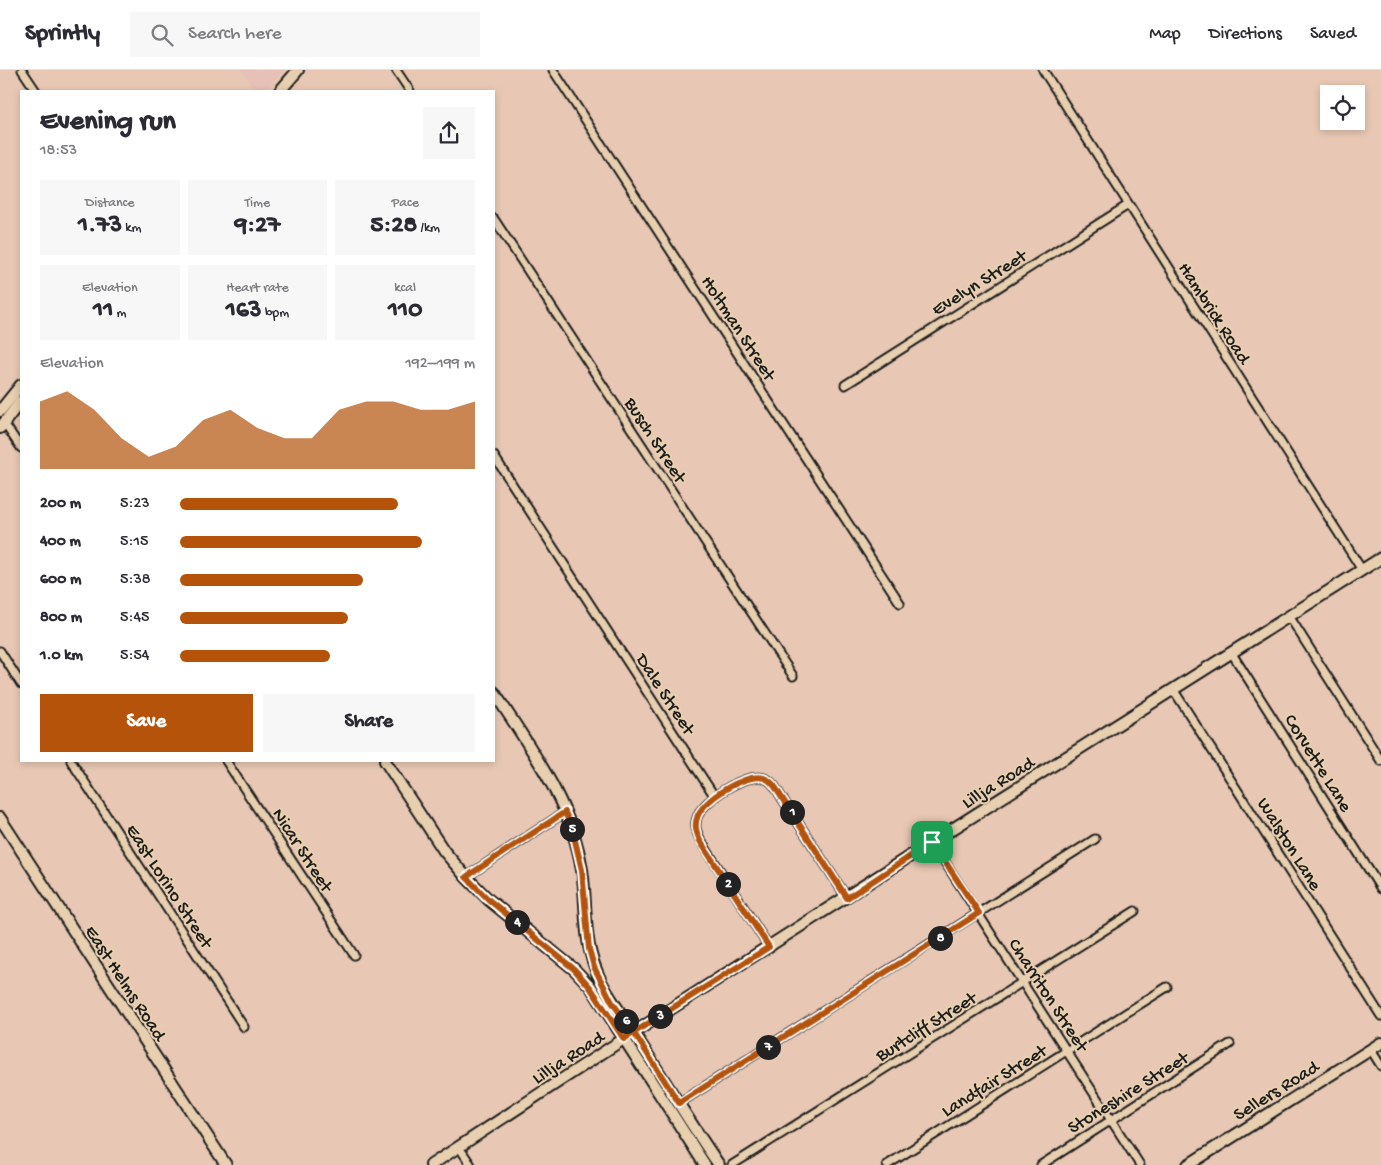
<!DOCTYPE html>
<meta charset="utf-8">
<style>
body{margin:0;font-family:"Gochi Hand",sans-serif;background:#f7f7f7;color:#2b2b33;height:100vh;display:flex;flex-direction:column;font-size:19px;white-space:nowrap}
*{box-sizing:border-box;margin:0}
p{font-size:16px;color:#7c7c81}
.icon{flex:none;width:28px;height:28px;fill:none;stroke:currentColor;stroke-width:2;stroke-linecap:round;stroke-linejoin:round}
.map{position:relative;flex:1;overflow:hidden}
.sheet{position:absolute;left:20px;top:20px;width:475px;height:672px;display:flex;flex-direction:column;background:#fff;border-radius:0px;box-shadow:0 2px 8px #0003}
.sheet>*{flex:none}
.tools{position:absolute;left:1320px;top:15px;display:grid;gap:10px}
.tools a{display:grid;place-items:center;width:45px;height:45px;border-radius:0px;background:#fff;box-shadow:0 2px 8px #0003;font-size:25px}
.pin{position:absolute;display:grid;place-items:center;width:42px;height:42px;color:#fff;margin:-21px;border-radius:10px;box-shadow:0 2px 8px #0006}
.km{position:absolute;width:25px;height:25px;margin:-12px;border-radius:50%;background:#222;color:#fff;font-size:14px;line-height:25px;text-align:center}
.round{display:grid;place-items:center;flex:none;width:52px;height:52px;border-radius:0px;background:#f7f7f7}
.headline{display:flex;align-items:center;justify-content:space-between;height:85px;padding:0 20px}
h1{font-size:28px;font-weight:800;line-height:38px}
.figures{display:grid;grid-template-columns:repeat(3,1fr);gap:8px;height:85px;padding:5px 20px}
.figures div{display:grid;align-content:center;border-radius:0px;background:#f7f7f7;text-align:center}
.figures b{font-size:25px;font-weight:800}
.figures small{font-size:14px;font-weight:400}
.figures p{font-size:14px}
.chart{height:140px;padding:10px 20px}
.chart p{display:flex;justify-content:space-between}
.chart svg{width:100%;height:90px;margin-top:5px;fill:#b45309;opacity:.7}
.cta{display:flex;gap:10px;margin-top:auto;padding:10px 20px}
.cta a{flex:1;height:58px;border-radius:0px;background:#b45309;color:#fff;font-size:20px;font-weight:800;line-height:58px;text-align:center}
.cta a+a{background:#f7f7f7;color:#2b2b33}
ul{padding:0 20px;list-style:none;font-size:16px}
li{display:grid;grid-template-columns:80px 60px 1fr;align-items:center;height:38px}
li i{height:12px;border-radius:6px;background:#b45309}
header{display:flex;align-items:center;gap:30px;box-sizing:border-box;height:70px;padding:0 25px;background:#fff;border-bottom:1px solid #e1e1e2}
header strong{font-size:24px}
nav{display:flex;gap:28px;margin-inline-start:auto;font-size:18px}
.search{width:350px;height:45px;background:#f7f7f7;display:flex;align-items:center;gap:12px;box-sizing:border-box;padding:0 18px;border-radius:0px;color:#7c7c81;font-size:19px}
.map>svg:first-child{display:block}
</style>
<header>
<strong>Sprintly</strong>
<div class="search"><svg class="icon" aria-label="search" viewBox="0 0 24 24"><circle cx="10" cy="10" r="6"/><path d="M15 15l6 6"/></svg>Search here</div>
<nav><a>Map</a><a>Directions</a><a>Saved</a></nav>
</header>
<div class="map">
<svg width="1381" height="1095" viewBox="0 0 1381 1095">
<rect width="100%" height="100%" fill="#e8c8b4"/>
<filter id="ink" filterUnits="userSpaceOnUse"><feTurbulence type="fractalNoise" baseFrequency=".02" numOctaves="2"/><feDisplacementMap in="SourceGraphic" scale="10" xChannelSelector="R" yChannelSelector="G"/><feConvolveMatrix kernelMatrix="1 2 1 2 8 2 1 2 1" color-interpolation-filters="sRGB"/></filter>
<g filter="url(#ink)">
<path fill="#e7c0b8" d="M241,0H284L265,21H256Z"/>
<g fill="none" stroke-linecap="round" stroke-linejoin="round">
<defs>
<path id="street" d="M22,0L36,21
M396,0L410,21
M553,0L900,533
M1043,0L1362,500
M494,149L793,606
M845,315L1128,135
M4,353L21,378
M494,386L715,727
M1289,546L1381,691
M0,581L21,614
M1231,582L1381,819
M1173,619L1381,946
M71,691L244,957
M226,691L354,885
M932,772L1140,1095
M466,807L565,742
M769,877L701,771C697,763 694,757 697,748C701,731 746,702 764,708C773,711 777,720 782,728L847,828
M1371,980L1381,996
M679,1033L1095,769
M459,1077L471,1095
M732,1095L1135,841
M887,1095L1167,917
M1041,1095L1230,974"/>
<path id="secondary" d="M280,21L298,0
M0,341L21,315
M0,358L21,331
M494,622C530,678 572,733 582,800C587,832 583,867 595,897C604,923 621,942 635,965C663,1008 690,1053 719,1095
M385,691L444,781L466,807L489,830L574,899L591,917L705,1095
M0,748L226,1095
M431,1095L616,974L932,772L1381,488
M1188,1095L1381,973"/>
</defs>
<use href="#street" stroke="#1c1c1c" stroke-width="11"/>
<use href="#secondary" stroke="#1c1c1c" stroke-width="14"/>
<use href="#street" stroke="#e8cfb0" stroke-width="7"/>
<use href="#secondary" stroke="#e8cfb0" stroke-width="10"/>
</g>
</g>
<g fill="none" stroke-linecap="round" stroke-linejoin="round" filter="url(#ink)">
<defs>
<path id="route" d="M932,772L847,828L782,728C777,720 773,711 764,708C746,702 701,731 697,748C694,757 697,763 700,771L769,877C720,908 672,938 624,969L590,917L574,899L489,830L466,807L565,742L573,762L582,800L589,879L594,897L612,932L634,963L679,1033L979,843L932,772"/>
</defs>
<use href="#route" stroke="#fff" stroke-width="10"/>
<use href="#route" stroke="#b45309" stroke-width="6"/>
</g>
<g text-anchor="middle" stroke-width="4" stroke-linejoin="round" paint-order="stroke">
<g font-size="19" fill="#1c1c1c" stroke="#e8cfb0">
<text transform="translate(978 211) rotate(-32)" y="7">Evelyn Street</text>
<text transform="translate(1216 242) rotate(57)" y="7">Hambrick Road</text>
<text transform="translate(740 257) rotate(57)" y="7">Holtman Street</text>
<text transform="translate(657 369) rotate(57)" y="7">Busch Street</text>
<text transform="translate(667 623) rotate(57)" y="7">Dale Street</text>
<text transform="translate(1320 692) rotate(58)" y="7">Corvette Lane</text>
<text transform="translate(997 711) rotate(-32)" y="7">Lillja Road</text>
<text transform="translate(1291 773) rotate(58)" y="7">Walston Lane</text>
<text transform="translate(304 779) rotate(57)" y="7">Nicar Street</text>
<text transform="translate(171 815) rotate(57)" y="7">East Lorino Street</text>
<text transform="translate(127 912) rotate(57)" y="7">East Helms Road</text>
<text transform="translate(1050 924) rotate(57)" y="7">Charriton Street</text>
<text transform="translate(925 955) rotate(-32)" y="7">Burtcliff Street</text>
<text transform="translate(567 986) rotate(-33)" y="7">Lillja Road</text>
<text transform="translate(993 1009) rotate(-32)" y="7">Landfair Street</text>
<text transform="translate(1275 1019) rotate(-32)" y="7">Sellers Road</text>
<text transform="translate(1127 1021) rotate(-32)" y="7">Stoneshire Street</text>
</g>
</g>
</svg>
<div class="tools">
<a><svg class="icon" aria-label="locate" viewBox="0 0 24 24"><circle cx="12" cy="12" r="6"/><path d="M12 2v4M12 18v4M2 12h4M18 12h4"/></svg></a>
</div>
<div class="pin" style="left:932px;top:772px;background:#1e9e55"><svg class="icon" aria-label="arrive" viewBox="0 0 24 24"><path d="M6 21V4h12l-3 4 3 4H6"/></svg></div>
<b class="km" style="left:792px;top:742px">1</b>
<b class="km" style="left:728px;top:814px">2</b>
<b class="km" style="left:660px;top:946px">3</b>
<b class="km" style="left:517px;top:852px">4</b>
<b class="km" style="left:572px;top:759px">5</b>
<b class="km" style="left:626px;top:951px">6</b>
<b class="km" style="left:768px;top:977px">7</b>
<b class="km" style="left:940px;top:868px">8</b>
<section class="sheet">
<div class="headline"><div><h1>Evening run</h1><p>18:53</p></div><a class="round"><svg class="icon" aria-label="share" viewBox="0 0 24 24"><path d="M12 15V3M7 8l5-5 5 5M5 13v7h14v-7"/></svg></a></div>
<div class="figures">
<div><p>Distance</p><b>1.73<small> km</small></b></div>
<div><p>Time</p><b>9:27</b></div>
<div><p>Pace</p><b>5:28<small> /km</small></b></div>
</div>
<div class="figures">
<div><p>Elevation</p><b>11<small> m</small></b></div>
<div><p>Heart rate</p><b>163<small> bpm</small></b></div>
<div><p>kcal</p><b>110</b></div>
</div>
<div class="chart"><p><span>Elevation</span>192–199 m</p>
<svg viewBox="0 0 160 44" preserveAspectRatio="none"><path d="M0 44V11L10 6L20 15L30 29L40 38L50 33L60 20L70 15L80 24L90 29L100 29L110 15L120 11L130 11L140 15L150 15L160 11V44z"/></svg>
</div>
<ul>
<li><b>200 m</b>5:23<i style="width:74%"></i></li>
<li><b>400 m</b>5:15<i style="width:82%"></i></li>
<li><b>600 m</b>5:38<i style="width:62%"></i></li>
<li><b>800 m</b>5:45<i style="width:57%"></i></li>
<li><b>1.0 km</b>5:54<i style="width:51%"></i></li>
</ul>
<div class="cta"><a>Save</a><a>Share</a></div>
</section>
</div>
